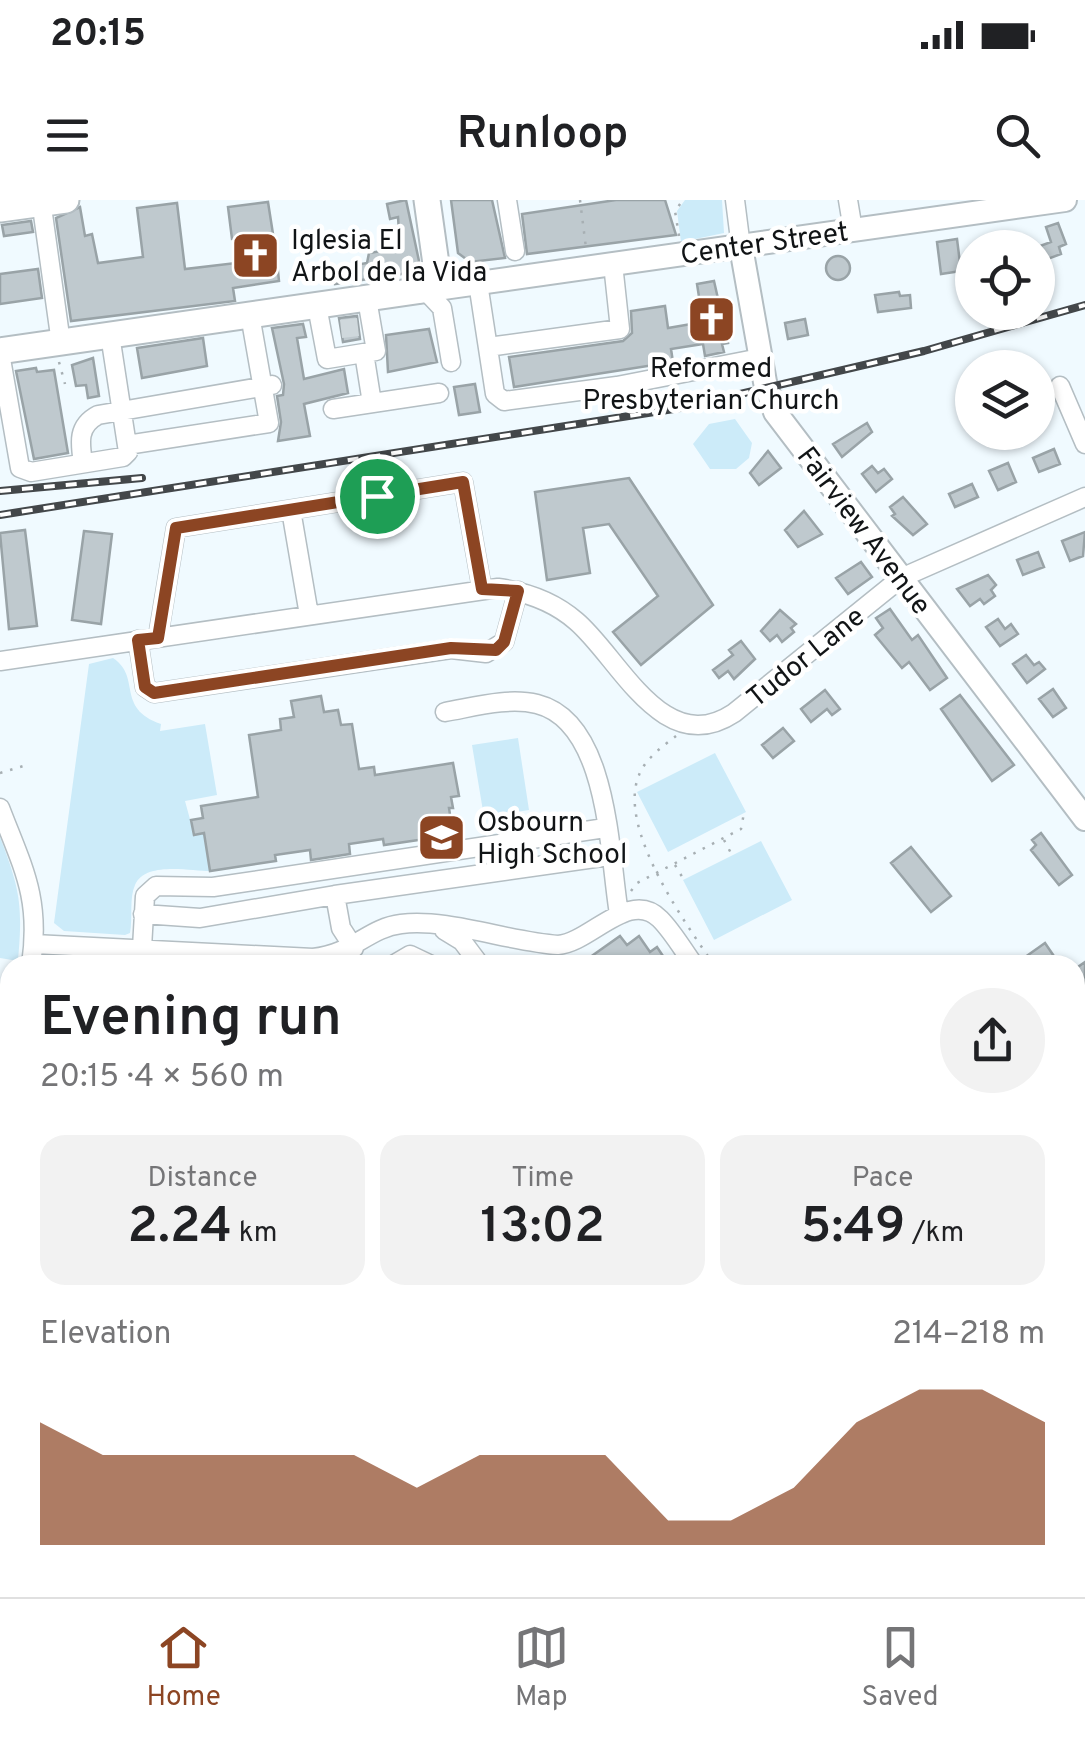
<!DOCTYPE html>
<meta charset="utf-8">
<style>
body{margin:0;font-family:Overpass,sans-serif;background:#f2f2f2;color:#202124;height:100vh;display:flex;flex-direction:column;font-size:38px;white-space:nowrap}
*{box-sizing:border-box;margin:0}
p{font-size:32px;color:#757577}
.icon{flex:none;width:55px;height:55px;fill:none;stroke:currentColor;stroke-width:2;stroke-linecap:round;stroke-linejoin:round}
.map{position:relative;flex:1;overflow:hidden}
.panel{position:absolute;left:0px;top:755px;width:1085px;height:642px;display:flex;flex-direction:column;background:#fff;border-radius:30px 30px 0 0;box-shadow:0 2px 8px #0004}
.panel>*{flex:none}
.controls{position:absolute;left:955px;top:30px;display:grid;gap:20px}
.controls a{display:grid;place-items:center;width:100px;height:100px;border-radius:50%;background:#fff;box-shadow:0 2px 8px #0004;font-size:50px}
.pin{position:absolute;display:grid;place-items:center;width:85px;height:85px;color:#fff;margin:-42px;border:5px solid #fff;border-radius:50%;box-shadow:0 2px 10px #0007}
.round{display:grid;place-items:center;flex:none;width:105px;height:105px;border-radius:52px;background:#f2f2f2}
.overview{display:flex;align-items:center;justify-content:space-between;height:170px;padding:0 40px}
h1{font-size:55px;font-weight:600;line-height:75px}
.figures{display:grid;grid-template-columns:repeat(3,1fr);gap:15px;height:170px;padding:10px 40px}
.figures div{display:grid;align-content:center;border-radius:25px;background:#f2f2f2;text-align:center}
.figures b{font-size:50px;font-weight:600}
.figures small{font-size:28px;font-weight:400}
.figures p{font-size:28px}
.chart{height:280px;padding:20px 40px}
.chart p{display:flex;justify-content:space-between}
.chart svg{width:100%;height:180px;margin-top:10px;fill:#8c4523;opacity:.7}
.status{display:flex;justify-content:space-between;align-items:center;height:70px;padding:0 50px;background:#fff;direction:ltr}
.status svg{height:28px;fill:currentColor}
header{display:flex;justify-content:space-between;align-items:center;height:130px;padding:0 40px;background:#fff;font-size:45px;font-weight:600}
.dock{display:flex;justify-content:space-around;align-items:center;height:140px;border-top:2px solid #e0e0e0;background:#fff;font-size:28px;color:#757577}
.dock a{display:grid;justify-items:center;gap:5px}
.dock .active{color:#8c4523}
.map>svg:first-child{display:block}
</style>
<div class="status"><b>20:15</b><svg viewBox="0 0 49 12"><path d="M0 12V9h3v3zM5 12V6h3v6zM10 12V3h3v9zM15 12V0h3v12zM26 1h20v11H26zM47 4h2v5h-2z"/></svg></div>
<header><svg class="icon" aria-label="menu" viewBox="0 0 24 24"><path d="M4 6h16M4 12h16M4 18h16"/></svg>Runloop<svg class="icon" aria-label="search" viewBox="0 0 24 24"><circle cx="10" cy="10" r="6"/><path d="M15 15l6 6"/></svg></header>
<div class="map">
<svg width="1085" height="1397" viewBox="0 0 1085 1397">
<rect width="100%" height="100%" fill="#f0faff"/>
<path fill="#ccebf9" d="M685,0H722L724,33L681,42L677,11Z
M735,219L752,243L749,258L736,269H710L693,244L709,224Z
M113,458C142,477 115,508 161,524L160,531L205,524L217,595L185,601L194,634L204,633L210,671C190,671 145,661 135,685C129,698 133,718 130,733L125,735L64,731L54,723L89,464Z
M518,538L529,610L484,617L472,545Z
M715,553L746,612L668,652L637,592Z
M0,637C20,690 23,704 18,761L0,758Z
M761,641L792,700L714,740L683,680Z
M339,1388H543L541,1397H352Z"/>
<path fill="#bfc9ce" stroke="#99a3a7" stroke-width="2.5" d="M406,0L419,61L414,72L335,84L333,69L367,63L369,53L400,48L398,17L390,19L387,4Z
M451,0H492L505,58L470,62L458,53Z
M616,0H665L676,35L527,54L522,14Z
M268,2L273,34L265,35L270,72L278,71L279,81L233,88L235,101L71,121L56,18L80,7L85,36L92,34L98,63L143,57L137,8L177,3L185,69L245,62L242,38L232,39L228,7Z
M31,21L33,32L4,36L2,25Z
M1058,23L1066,44L1059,47L1061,54L1045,60L1040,46L1051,42L1046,27Z
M957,39L961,71L941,74L937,42Z
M826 68a12 12 0 1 1 24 0a12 12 0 1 1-24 0Z
M38,69L42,98L0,104V74Z
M714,81L728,143L722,144L724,152L705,156L703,144L671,149L673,162L514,187L509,157L623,141L632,133L631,111L665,106L668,128L703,122L697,84Z
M899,92L900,96L910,95L911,108L878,112L875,95Z
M357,116L360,139L343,142L339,118Z
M805,119L808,135L788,139L785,123Z
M303,124L306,137L297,138L304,179L344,169L348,193L304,204L310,236L278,241L281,222L277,196L283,195L284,184L272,128Z
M429,129L437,162L388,172L386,135Z
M203,138L207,166L142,178L137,148Z
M93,158L99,196L88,198L86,185L76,186L72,165Z
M36,168L37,172L54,170L68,253L34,259L16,171Z
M475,184L480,212L459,215L454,187Z
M867,223L872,232L842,257L833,244Z
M1054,249L1060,264L1039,272L1033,258Z
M768,251L781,268L759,285L750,273Z
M1008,263L1016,282L998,290L989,271Z
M872,266L878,273L884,269L892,279L876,292L862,274Z
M629,278L713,405L641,465L613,432L658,396L609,324L583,328L590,373L547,380L535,292Z
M972,284L978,297L955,307L949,294Z
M903,297L927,324L913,335L892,316L895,314L890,307Z
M804,311L822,334L798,347L785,330Z
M25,330L37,426L9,429L0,333Z
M84,331L112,334L101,424L72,420Z
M1085,332L1083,356L1070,361L1062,341Z
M1038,352L1044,367L1023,375L1017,360Z
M861,362L872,377L848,394L836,378Z
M988,375L996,385L991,390L995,396L984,404L980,399L970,406L957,389Z
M890,409L912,440L918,435L947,478L930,490L909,462L902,468L875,435L883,428L876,418Z
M780,410L796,424L791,428L794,432L782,442L777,435L770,441L761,431Z
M998,419L1005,429L1011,424L1018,434L1000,446L986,427Z
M741,441L755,459L734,479L728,471L719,478L713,470L733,455L729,450Z
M1026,455L1034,465L1039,462L1045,469L1027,483L1013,464Z
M1053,489L1066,508L1053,517L1039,499Z
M825,490L840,509L832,515L827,509L811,522L801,509Z
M960,495L1014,565L992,581L941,509Z
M321,496L324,512L338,510L341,525L352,524L359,569L374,567L375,575L453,563L459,596L451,597L453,608H449L453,635L384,645L383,639L349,644L350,654L311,660L310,650L275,655L276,661L210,671L204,633L194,635L191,620L203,618L201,606L258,597L249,535L281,530L280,519L294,517L291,501Z
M783,528L794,541L773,558L762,545Z
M1041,633L1072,675L1059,685L1031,650L1036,645L1032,640Z
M911,647L951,696L931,712L891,663Z
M620,736L627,745L639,736L650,752L657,747L669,765H579Z
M1045,743L1060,765H1014Z
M1085,762V794L1075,802V769Z"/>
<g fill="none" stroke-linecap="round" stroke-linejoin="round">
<path stroke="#cfd8dc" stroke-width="18" stroke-dasharray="18 9" stroke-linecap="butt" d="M341,129L358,127"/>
<defs>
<path id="minor" d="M41,0L61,143
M507,0L515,51
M735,0L741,47
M848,0L853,30
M478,83L495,194L504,201L617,186L760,158
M426,91L442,108L451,162
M317,106L327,159L376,151L367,99
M488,147L620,129L613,64
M0,153L20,268L31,272L123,257L128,252L110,135
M364,153L372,203
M1060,186L1085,244
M333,209L439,193
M127,245L269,223L250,115
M83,263C80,243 77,226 98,215L272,185
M291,310L309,415
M158,437L176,328L463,282L482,389
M138,440L145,487L154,493L451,449L486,453L504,442L518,391
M0,461L498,388C526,392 553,401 576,421C619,457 663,560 734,513L901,378L1085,297
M445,512C474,507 508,497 537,504C609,522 609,654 619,714
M0,608C23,668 41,698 31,765
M335,695L609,656
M143,714L200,718L335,695L341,728L354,748
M444,730L462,741L480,765
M34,744L313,758C353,754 368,728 401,724C448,718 509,742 558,745C590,743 630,688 660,719C673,732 683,750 694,765
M141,765L145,696L156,686L213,687L605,628
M393,765L410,755L431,765
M10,916L2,1008L10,1057
M0,1095L10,1091
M1075,1114L1085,1108
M1075,1223L1085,1239
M0,1338L10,1334
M1075,1372L1085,1388
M133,1388L137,1397
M708,1388L715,1397"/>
<path id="major" d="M741,47L765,182L775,212L1085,619
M415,92L1065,0"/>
<path id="highway" d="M0,9L66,0
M0,151L423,90L436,64L427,0"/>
</defs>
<use href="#minor" stroke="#b4bec3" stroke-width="21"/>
<use href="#major" stroke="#b4bec3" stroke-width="26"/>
<use href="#highway" stroke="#b4bec3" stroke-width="29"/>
<path stroke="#a7afb3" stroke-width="2.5" stroke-dasharray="2.5 8" stroke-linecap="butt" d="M580,0L586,48
M679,36L675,11L683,0
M59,162L65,184
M676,536C663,546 645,559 639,575C617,628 684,721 714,765
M0,573L30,564
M724,640L732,655
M675,665L684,680
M631,691L637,683L741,629L744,613
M1077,884L1085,896
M1075,913L1085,907
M1075,937L1085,930
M1075,964L1083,959L1077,948L1085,942
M1075,1002L1085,1010
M252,1388L270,1392
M308,1388L318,1397
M322,1388L327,1397
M337,1388L347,1397
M268,1397L277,1388
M600,1397L615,1388"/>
<use href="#minor" stroke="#fff" stroke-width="18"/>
<use href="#major" stroke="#fff" stroke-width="22"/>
<use href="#highway" stroke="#fff" stroke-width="25"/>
<defs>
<path id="rail" d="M0,291L142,278
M0,315L680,208L924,151L1085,105"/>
</defs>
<use href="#rail" stroke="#43474a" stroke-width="8"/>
<use href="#rail" stroke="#fff" stroke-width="4" stroke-dasharray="11" stroke-linecap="butt"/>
</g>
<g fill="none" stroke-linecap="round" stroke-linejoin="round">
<defs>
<path id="route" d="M463,282L482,389L518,391L504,442L496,450L451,448L154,493L145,487L138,440L158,438L176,328Z"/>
</defs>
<use href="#route" stroke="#fff" stroke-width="20"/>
<use href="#route" stroke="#8c4523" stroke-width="12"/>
</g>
<defs>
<symbol id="church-square" viewBox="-11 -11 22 22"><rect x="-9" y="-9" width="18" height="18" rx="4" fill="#8c4523" stroke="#fff"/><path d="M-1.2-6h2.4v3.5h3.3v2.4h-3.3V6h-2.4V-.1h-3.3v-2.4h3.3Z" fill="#fff"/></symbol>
<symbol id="school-square" viewBox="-11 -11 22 22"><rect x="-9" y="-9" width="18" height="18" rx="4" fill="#8c4523" stroke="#fff"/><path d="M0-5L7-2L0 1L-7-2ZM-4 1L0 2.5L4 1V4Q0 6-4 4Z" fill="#fff"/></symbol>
</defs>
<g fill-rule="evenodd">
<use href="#church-square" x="228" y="28" width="55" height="55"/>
<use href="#church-square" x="684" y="92" width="55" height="55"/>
<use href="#school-square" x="414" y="610" width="55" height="55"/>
</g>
<g text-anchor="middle" stroke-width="9" stroke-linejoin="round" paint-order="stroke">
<g font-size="28" fill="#111416" stroke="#fff" text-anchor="start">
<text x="291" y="49">Iglesia El<tspan x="291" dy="32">Arbol de la Vida</tspan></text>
<text x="711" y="177" text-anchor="middle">Reformed<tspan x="711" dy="32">Presbyterian Church</tspan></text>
<text x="477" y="631">Osbourn<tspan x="477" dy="32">High School</tspan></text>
</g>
<g font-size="28" fill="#111416" stroke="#fff">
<text transform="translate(764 42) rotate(-8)" y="10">Center Street</text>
<text transform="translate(865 330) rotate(53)" y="10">Fairview Avenue</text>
<text transform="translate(805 456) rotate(-39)" y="10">Tudor Lane</text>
</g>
</g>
</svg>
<div class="controls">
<a><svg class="icon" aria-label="locate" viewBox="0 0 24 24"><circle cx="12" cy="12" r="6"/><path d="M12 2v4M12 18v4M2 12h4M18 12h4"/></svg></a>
<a><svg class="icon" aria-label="layers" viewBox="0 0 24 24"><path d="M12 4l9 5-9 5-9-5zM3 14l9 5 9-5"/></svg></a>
</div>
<div class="pin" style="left:377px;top:296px;background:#1e9e55"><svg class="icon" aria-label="arrive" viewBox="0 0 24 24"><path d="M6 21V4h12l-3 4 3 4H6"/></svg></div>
<section class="panel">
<div class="overview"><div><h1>Evening run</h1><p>20:15 · 4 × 560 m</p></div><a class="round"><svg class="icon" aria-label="share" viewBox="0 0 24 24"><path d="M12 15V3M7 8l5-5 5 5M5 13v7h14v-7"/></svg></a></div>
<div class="figures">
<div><p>Distance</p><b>2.24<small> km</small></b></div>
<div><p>Time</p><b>13:02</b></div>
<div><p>Pace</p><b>5:49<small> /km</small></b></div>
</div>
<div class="chart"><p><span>Elevation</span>214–218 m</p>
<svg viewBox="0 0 160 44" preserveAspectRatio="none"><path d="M0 44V14L10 22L20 22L30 22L40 22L50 22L60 30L70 22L80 22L90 22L100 38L110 38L120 30L130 14L140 6L150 6L160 14V44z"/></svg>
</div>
</section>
</div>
<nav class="dock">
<a class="active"><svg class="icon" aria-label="home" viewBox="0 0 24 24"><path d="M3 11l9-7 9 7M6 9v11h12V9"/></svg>Home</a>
<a><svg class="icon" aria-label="map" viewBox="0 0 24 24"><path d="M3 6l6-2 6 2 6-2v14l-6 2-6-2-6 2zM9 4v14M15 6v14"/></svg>Map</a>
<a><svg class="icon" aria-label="saved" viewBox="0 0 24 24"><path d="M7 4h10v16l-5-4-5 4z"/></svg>Saved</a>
</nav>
